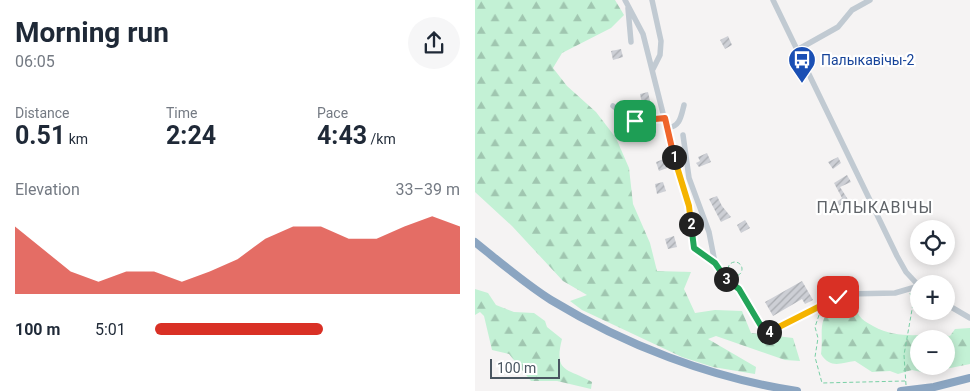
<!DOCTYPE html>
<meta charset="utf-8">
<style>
body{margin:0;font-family:Roboto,sans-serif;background:#f6f6f7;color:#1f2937;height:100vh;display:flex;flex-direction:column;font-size:19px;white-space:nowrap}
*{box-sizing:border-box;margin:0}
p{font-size:16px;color:#747a83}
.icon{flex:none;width:28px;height:28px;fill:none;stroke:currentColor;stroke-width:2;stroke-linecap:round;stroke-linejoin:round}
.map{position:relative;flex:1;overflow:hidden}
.details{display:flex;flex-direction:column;background:#fff;width:475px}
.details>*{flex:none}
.fabs{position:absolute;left:435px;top:220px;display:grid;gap:10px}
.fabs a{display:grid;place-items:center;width:45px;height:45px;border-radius:50%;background:#fff;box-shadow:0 2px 12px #0003;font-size:25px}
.scale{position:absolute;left:15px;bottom:12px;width:70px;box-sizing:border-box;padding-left:5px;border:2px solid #4a5661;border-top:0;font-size:14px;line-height:18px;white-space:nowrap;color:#4a5661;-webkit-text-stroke:4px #fff;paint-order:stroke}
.pin{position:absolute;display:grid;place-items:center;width:42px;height:42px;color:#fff;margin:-21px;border-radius:10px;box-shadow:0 2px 8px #0006}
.km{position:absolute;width:25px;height:25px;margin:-12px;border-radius:50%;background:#222;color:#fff;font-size:14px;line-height:25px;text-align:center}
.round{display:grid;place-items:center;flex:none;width:52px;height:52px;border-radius:26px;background:#f6f6f7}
.headline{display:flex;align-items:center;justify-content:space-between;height:85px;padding:0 15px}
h1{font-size:28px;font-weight:700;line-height:38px}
.metrics{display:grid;grid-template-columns:repeat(3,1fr);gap:8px;height:85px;padding:5px 15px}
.metrics div{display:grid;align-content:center}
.metrics b{font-size:25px;font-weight:700}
.metrics small{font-size:14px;font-weight:400}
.metrics p{font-size:14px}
.chart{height:140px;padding:10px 15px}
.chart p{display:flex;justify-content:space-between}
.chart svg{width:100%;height:90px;margin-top:5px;fill:#d93025;opacity:.7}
ul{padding:0 15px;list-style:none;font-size:16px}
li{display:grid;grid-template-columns:80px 60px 1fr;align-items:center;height:38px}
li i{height:12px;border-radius:6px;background:#d93025}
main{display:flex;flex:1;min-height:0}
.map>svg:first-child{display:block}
</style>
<main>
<section class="details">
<div class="headline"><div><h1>Morning run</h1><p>06:05</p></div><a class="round"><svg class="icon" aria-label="share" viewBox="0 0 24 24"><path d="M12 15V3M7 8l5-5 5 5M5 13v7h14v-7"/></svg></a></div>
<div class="metrics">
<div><p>Distance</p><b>0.51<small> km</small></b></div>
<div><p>Time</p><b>2:24</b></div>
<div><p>Pace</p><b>4:43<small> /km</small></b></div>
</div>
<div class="chart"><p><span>Elevation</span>33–39 m</p>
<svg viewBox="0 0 160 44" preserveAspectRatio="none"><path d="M0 44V11L10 22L20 33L30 38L40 33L50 33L60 38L70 33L80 27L90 17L100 11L110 11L120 17L130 17L140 11L150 6L160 11V44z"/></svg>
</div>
<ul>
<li><b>100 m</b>5:01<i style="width:55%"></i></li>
</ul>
</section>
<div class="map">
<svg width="495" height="391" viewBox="0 0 495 391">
<defs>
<pattern id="forest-firs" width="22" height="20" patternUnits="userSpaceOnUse" patternTransform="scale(1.25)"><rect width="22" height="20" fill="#c3f1d5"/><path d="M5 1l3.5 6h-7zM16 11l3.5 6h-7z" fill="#a0c6b0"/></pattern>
<pattern id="building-hatch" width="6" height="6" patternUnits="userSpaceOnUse" patternTransform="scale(1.25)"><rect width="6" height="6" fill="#cdcfd5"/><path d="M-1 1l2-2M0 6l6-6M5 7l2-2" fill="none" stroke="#a8abb0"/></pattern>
</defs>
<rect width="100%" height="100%" fill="#f5f3f3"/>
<path fill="url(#forest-firs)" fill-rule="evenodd" d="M0,0H140L149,15L136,28L87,53L78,68L92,86L121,112L141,138L154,168L158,204L175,243L182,271L216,272L209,289L220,313L240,310L267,311L276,333L318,338L325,361L310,360L241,336L233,339L281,367L280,374L238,367L207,357L107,310L95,301L112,295L88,281L37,226L0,192Z
M0,289L13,293L21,305L39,312L59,313L70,321L72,327L87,339C78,374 94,368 117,382L116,389L82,381H56L34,354L17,350L9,316L5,312L0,315V318Z
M377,297L381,299C381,315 384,318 398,326C425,341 446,332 475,336L480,329L495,328V364L451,373L437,370L423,374L415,371L397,372L380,361C366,363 355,369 346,354C349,333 341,321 359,306C364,302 370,298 377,297ZM444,339H471V366H444Z"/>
<path fill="url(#building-hatch)" d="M253,36L257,45L250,49L245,40Z
M146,49L148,57L138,60L136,51Z
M173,92L175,101L167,103L165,94Z
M232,153L236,162L224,167L221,163L225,161L223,157Z
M363,157L366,163L358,169L353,162Z
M189,159L192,168L184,171L181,162Z
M372,175L376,182L365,187L374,201L363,206L364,209L361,211L358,205L367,198L359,183Z
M188,182L191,191L182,194L180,184Z
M242,196L247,206L256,217L246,222L234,199Z
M270,220L275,228L266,233L262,225Z
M199,236L202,247L193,249L190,239Z
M327,281L338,300L330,304L327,299L298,316L290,302Z"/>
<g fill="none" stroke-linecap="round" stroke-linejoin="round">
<path stroke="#7ad0a6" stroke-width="1" stroke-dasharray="4 2.5" stroke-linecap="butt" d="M253 269a7 7 0 1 1 14 0a7 7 0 1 1-14 0Z
M344,315L340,327L343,338L340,357L347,383L430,381
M431,385L429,355L438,304L435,293"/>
<path stroke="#c1cad2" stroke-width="5.5" d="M150,0L168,34L199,157L214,206L219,248L240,263L247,276L264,289L290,330L295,332L301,329L372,294L420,293L444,286
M177,0L186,41L185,55L178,69
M298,0L422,256L431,272L444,286
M153,8L156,42
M322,50L363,27L377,10L395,0
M138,106L160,121L189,118
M192,128C205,127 206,117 209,105
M208,135L214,178L234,232L240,263
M471,304L495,318"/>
<path stroke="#8ba5c1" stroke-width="8" d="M0,242C25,262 49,283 76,300C150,345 236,378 322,391
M426,391L459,387L495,378"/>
</g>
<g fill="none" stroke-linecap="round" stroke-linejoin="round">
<defs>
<path id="split-1" d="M160,121L190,118L199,157"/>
<path id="split-2" d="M199,157L214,206L216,224"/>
<path id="split-3" d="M216,224L219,248L240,263L251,279"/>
<path id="split-4" d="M251,279L264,289L286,326L294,332"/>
<path id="split-5" d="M294,332L363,297"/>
</defs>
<use href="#split-1" stroke="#fff" stroke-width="10"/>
<use href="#split-2" stroke="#fff" stroke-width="10"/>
<use href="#split-3" stroke="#fff" stroke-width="10"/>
<use href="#split-4" stroke="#fff" stroke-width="10"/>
<use href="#split-5" stroke="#fff" stroke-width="10"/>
<use href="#split-1" stroke="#f0652b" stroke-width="6"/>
<use href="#split-2" stroke="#f5b400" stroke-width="6"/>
<use href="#split-3" stroke="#22a559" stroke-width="6"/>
<use href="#split-4" stroke="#22a559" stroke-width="6"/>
<use href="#split-5" stroke="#f5b400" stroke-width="6"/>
</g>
<defs>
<symbol id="bus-pin" viewBox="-11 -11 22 30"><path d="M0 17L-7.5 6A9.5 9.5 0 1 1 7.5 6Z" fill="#1a4fb4" stroke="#fff"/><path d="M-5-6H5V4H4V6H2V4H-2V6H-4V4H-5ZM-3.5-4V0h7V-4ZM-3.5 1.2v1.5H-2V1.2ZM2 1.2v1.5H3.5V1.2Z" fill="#fff"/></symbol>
</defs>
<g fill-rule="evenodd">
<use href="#bus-pin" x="311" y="44" width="32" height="43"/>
</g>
<g text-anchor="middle" stroke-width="4.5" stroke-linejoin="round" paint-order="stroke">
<g font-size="14" fill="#164399" stroke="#fff" text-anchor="start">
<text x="346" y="65">Палыкавічы-2</text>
</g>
<g font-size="16" letter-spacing="1" fill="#5f6368" stroke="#fff">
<text x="400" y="213">ПАЛЫКАВІЧЫ</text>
</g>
</g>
</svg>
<div class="fabs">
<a><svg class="icon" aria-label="locate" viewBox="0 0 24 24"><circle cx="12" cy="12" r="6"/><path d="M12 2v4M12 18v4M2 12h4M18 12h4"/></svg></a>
<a>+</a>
<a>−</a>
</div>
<div class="scale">100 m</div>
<div class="pin" style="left:160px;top:121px;background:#1e9e55"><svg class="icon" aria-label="arrive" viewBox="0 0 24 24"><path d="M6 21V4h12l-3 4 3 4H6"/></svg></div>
<div class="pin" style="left:363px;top:297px;background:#d93025"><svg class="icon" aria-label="check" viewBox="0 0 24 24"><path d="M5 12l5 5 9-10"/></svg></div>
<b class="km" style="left:199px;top:157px">1</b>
<b class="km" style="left:216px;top:224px">2</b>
<b class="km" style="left:251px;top:279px">3</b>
<b class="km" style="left:294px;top:332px">4</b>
</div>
</main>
